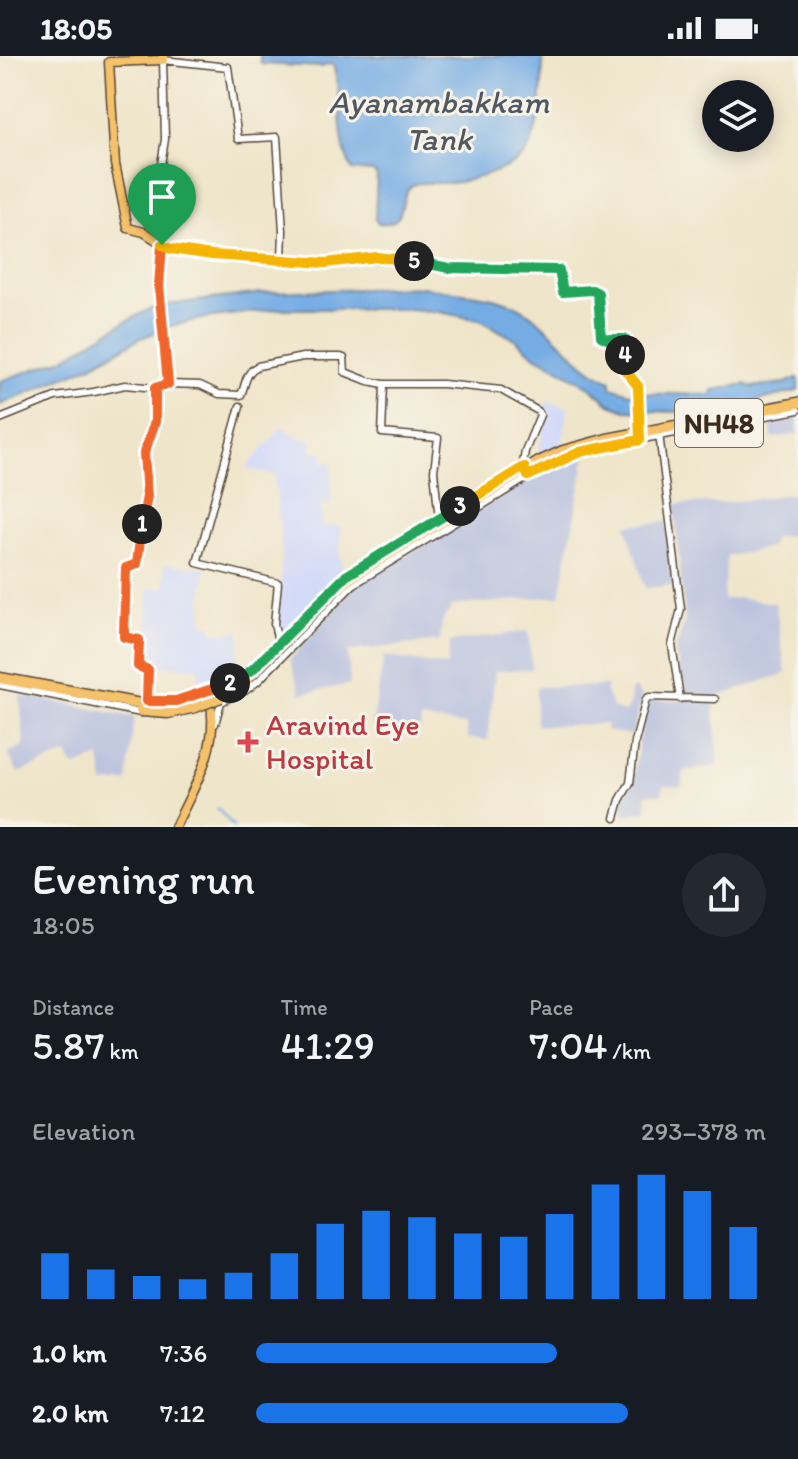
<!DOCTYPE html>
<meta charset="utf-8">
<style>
body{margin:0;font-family:Itim,sans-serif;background:#242831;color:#f1f3f6;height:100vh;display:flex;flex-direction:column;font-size:30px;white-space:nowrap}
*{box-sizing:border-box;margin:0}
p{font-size:26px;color:#9ea1a6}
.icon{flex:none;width:44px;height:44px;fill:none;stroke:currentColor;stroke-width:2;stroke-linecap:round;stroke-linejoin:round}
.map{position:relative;height:771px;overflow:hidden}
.drawer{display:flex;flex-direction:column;background:#171b24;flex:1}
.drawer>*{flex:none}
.buttons{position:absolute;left:702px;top:24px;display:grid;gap:16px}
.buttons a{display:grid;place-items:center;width:72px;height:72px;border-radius:50%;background:#171b24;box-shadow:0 4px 20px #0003;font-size:40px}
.pin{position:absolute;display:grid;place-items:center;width:68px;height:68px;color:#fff;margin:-82px -34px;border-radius:50% 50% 50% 0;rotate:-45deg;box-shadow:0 0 8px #0007}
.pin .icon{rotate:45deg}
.km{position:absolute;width:40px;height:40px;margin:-20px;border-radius:50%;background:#222;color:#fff;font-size:22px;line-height:40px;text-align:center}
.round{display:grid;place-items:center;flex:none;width:84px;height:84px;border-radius:42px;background:#242831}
.summary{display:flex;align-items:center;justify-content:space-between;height:136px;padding:0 32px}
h1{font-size:44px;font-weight:600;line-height:60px}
.stats{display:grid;grid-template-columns:repeat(3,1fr);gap:12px;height:136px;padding:8px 32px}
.stats div{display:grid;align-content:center}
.stats b{font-size:40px;font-weight:600}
.stats small{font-size:22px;font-weight:400}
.stats p{font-size:22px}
.chart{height:224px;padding:16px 32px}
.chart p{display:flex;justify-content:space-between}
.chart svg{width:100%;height:144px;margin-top:8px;stroke:#1a73e8;stroke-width:6}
ul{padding:0 32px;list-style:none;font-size:26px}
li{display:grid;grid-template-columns:128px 96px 1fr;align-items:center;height:60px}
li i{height:20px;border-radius:10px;background:#1a73e8}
.status{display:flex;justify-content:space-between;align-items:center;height:56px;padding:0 40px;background:#171b24;direction:ltr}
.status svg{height:22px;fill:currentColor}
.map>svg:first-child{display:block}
</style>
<div class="status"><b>18:05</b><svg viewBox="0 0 49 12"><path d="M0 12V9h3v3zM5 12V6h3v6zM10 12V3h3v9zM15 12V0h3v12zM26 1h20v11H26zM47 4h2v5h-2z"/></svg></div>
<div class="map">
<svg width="798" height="771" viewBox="0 0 798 771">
<rect width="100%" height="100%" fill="#f7f3e8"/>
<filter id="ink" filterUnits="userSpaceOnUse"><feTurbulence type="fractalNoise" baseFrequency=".0125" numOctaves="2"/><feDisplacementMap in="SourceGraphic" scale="16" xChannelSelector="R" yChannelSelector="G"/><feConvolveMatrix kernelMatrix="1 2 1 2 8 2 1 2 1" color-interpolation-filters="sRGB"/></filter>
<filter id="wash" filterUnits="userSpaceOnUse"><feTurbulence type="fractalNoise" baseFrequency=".006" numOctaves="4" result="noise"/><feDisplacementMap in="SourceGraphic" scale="32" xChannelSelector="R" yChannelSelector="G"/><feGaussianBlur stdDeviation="1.8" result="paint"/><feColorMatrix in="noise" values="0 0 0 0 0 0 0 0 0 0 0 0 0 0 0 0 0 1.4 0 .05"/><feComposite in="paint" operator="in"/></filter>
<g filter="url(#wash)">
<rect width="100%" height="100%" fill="#efe5ca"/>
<path fill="#d1d9f9" d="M546,346L568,351L562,390L536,401L545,369L540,368Z
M282,371L300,382L311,383L312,396L321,395L324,406L332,407L331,448L321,447V470H341L340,500L344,519L281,580L278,569L282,494L274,419L246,412Z
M165,508L206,512L201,546L203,569L212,570L213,576H240L236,625L198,636L199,612L143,609L147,591L149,531L165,532Z"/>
<path fill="#bbc3de" d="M146,154H160L161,184L147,177Z
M798,356V378L772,382L770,361Z
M586,398L560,540L452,550L442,565L440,585L348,595L350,628L301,638L290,603L355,531L557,407Z
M798,421V479L775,481L769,492L727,500L723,544L738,542L775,547L786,617L713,642L719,709L684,715L681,730L663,729L662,738H646L647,755L623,759V745L633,724L646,644L682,645L681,620L675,593L685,565L674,448L723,447L794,438Z
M666,466L676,529L645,532L626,469Z
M528,575L532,613L495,615L488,684L468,682L466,669L421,663L420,673L372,670L384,600L447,610L450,586Z
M607,630L606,636L613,652L624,656L630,649L631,633H636L642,641L632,679L607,675L606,668L536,670V631Z
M20,639L134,661L127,726L104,728L100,701L73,711L67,698L18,717L8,697L24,690Z"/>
<path fill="#75ace4" stroke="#586b81" stroke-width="2" d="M260,0H543C542,28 542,80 522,101C508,114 477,122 459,126C445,129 429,125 416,128C394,134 413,171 378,167L375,162L377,119L373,115L352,114C335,82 344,43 333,9L329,8L322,11L261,8Z
M426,231C456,238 491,237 518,251C554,270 574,310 611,325V331L630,337L712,339L713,334L746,328L752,331L785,327L798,322V335L727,352L678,356L626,354L610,348L590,331L534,299L516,284L480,264L439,256L408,253H277L205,262L171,270L139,283L90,310L0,349V325L63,303L119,269L148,254L165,249L269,236Z"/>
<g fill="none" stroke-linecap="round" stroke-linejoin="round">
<path stroke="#75ace4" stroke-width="2" d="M217,752L234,771"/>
</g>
</g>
<g filter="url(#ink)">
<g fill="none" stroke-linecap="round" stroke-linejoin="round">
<defs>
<path id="minor" d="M161,187L160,115L165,83L163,4L228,11L238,83L277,81L283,175L282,203
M162,189L159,230L168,328
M384,328L382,377L438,382L434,415L439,463
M240,350L197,507L278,527L274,568L278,586
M0,363L55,341L94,336L125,329L155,332L168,328L200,329L219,338L241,339C246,328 245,316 258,310L303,301H341L344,302L345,316L368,325L384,328H443L501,334L538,355L540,359L525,395L523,408L527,417
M659,378L681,553L672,589L680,643
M0,629L141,657
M147,645L148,614L138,610L139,584L124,581L126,512L137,508L147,440L144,397L155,366V332
M215,668L221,646L245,635L258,625L353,529L550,408L595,392L798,354
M615,762L620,744L630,727L635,686L646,643L649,641L715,643"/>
<path id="major" d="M163,0V4L109,6L115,108L128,172L144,176L171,193L212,199L325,207L386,202L406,203L442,212L559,214L563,236L592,234L598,237L601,280L607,283H625V313L638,333L640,384
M175,771C195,729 220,691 210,643"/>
<path id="highway" d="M0,622L146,649L165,650L186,647L247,623L331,538L352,521L539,406L563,395L607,383L798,347
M141,655L168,657L196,651"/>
</defs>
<use href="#minor" stroke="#564638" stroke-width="9"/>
<use href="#major" stroke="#564638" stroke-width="11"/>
<use href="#highway" stroke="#564638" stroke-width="13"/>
<use href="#minor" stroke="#fff" stroke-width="6"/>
<use href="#major" stroke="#f5c16b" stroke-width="8"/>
<use href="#highway" stroke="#f5c16b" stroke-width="10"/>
<defs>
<path id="highway-bridge" d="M198,650L221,641"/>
</defs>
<use href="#highway-bridge" stroke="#564638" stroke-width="13" stroke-linecap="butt"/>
<use href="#highway-bridge" stroke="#f5c16b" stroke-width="10"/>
</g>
</g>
<g fill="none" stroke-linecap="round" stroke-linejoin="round" filter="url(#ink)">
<defs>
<path id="split-1" d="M142,468L147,440L144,397L155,366V332L168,328L159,230L162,189"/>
<path id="split-2" d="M142,468L137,508L126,512L124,579V581L139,584L138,610L148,614L147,645H176L230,627"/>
<path id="split-3" d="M230,627L252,614L346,520L460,450"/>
<path id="split-4" d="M460,450L524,411L528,420L580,396L640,384L638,330L625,314V299"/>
<path id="split-5" d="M414,205L449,212L559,214L563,236L592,234L598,237L601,280L607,283H625V299"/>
<path id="split-6" d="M162,189L171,193L212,199L325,207L377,201L414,205"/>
</defs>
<use href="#split-1" stroke="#fff" stroke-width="16"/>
<use href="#split-2" stroke="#fff" stroke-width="16"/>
<use href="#split-3" stroke="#fff" stroke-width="16"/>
<use href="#split-4" stroke="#fff" stroke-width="16"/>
<use href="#split-5" stroke="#fff" stroke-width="16"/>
<use href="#split-6" stroke="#fff" stroke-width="16"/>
<use href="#split-1" stroke="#f0652b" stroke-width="10"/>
<use href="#split-2" stroke="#f0652b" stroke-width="10"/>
<use href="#split-3" stroke="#22a559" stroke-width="10"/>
<use href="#split-4" stroke="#f5b400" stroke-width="10"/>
<use href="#split-5" stroke="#22a559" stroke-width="10"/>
<use href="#split-6" stroke="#f5b400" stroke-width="10"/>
</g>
<path fill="#e0444e" stroke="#f7f3e8" stroke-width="3" d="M244 674h8v8h8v8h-8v8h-8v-8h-8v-8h8z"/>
<g text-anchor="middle" stroke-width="6" stroke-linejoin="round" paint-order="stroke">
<rect fill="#f7f3e8" stroke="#73665b" stroke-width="2" x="675" y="343" width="88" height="48" rx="6"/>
<g font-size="28" font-weight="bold" fill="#3b2a1e">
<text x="719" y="377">NH48</text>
</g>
<g font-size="30" fill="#be3a42" stroke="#f7f3e8" text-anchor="start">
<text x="266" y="679">Aravind Eye<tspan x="266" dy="34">Hospital</tspan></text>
</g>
<g font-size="32" font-style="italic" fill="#4f5863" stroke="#f7f3e8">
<text x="439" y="57">Ayanambakkam<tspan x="439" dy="37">Tank</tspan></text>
</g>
</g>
</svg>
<div class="buttons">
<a><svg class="icon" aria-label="layers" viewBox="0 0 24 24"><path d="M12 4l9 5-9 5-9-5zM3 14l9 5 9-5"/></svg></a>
</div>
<div class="pin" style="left:162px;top:189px;background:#1e9e55"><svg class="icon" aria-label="arrive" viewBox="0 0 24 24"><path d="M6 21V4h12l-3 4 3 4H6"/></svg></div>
<b class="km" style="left:142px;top:468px">1</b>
<b class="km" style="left:230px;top:627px">2</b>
<b class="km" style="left:460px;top:450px">3</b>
<b class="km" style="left:625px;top:299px">4</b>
<b class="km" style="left:414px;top:205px">5</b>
</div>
<section class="drawer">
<div class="summary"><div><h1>Evening run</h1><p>18:05</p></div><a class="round"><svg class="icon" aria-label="share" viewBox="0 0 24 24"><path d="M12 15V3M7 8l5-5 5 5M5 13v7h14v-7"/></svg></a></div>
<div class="stats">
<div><p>Distance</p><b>5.87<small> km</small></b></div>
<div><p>Time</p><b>41:29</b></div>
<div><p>Pace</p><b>7:04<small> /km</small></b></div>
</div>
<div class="chart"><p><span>Elevation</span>293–378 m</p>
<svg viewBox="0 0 160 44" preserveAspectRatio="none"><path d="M5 44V30M15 44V35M25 44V37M35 44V38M45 44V36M55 44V30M65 44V21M75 44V17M85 44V19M95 44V24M105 44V25M115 44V18M125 44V9M135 44V6M145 44V11M155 44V22"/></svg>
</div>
<ul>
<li><b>1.0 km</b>7:36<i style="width:59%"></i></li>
<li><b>2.0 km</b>7:12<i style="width:73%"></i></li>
</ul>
</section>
